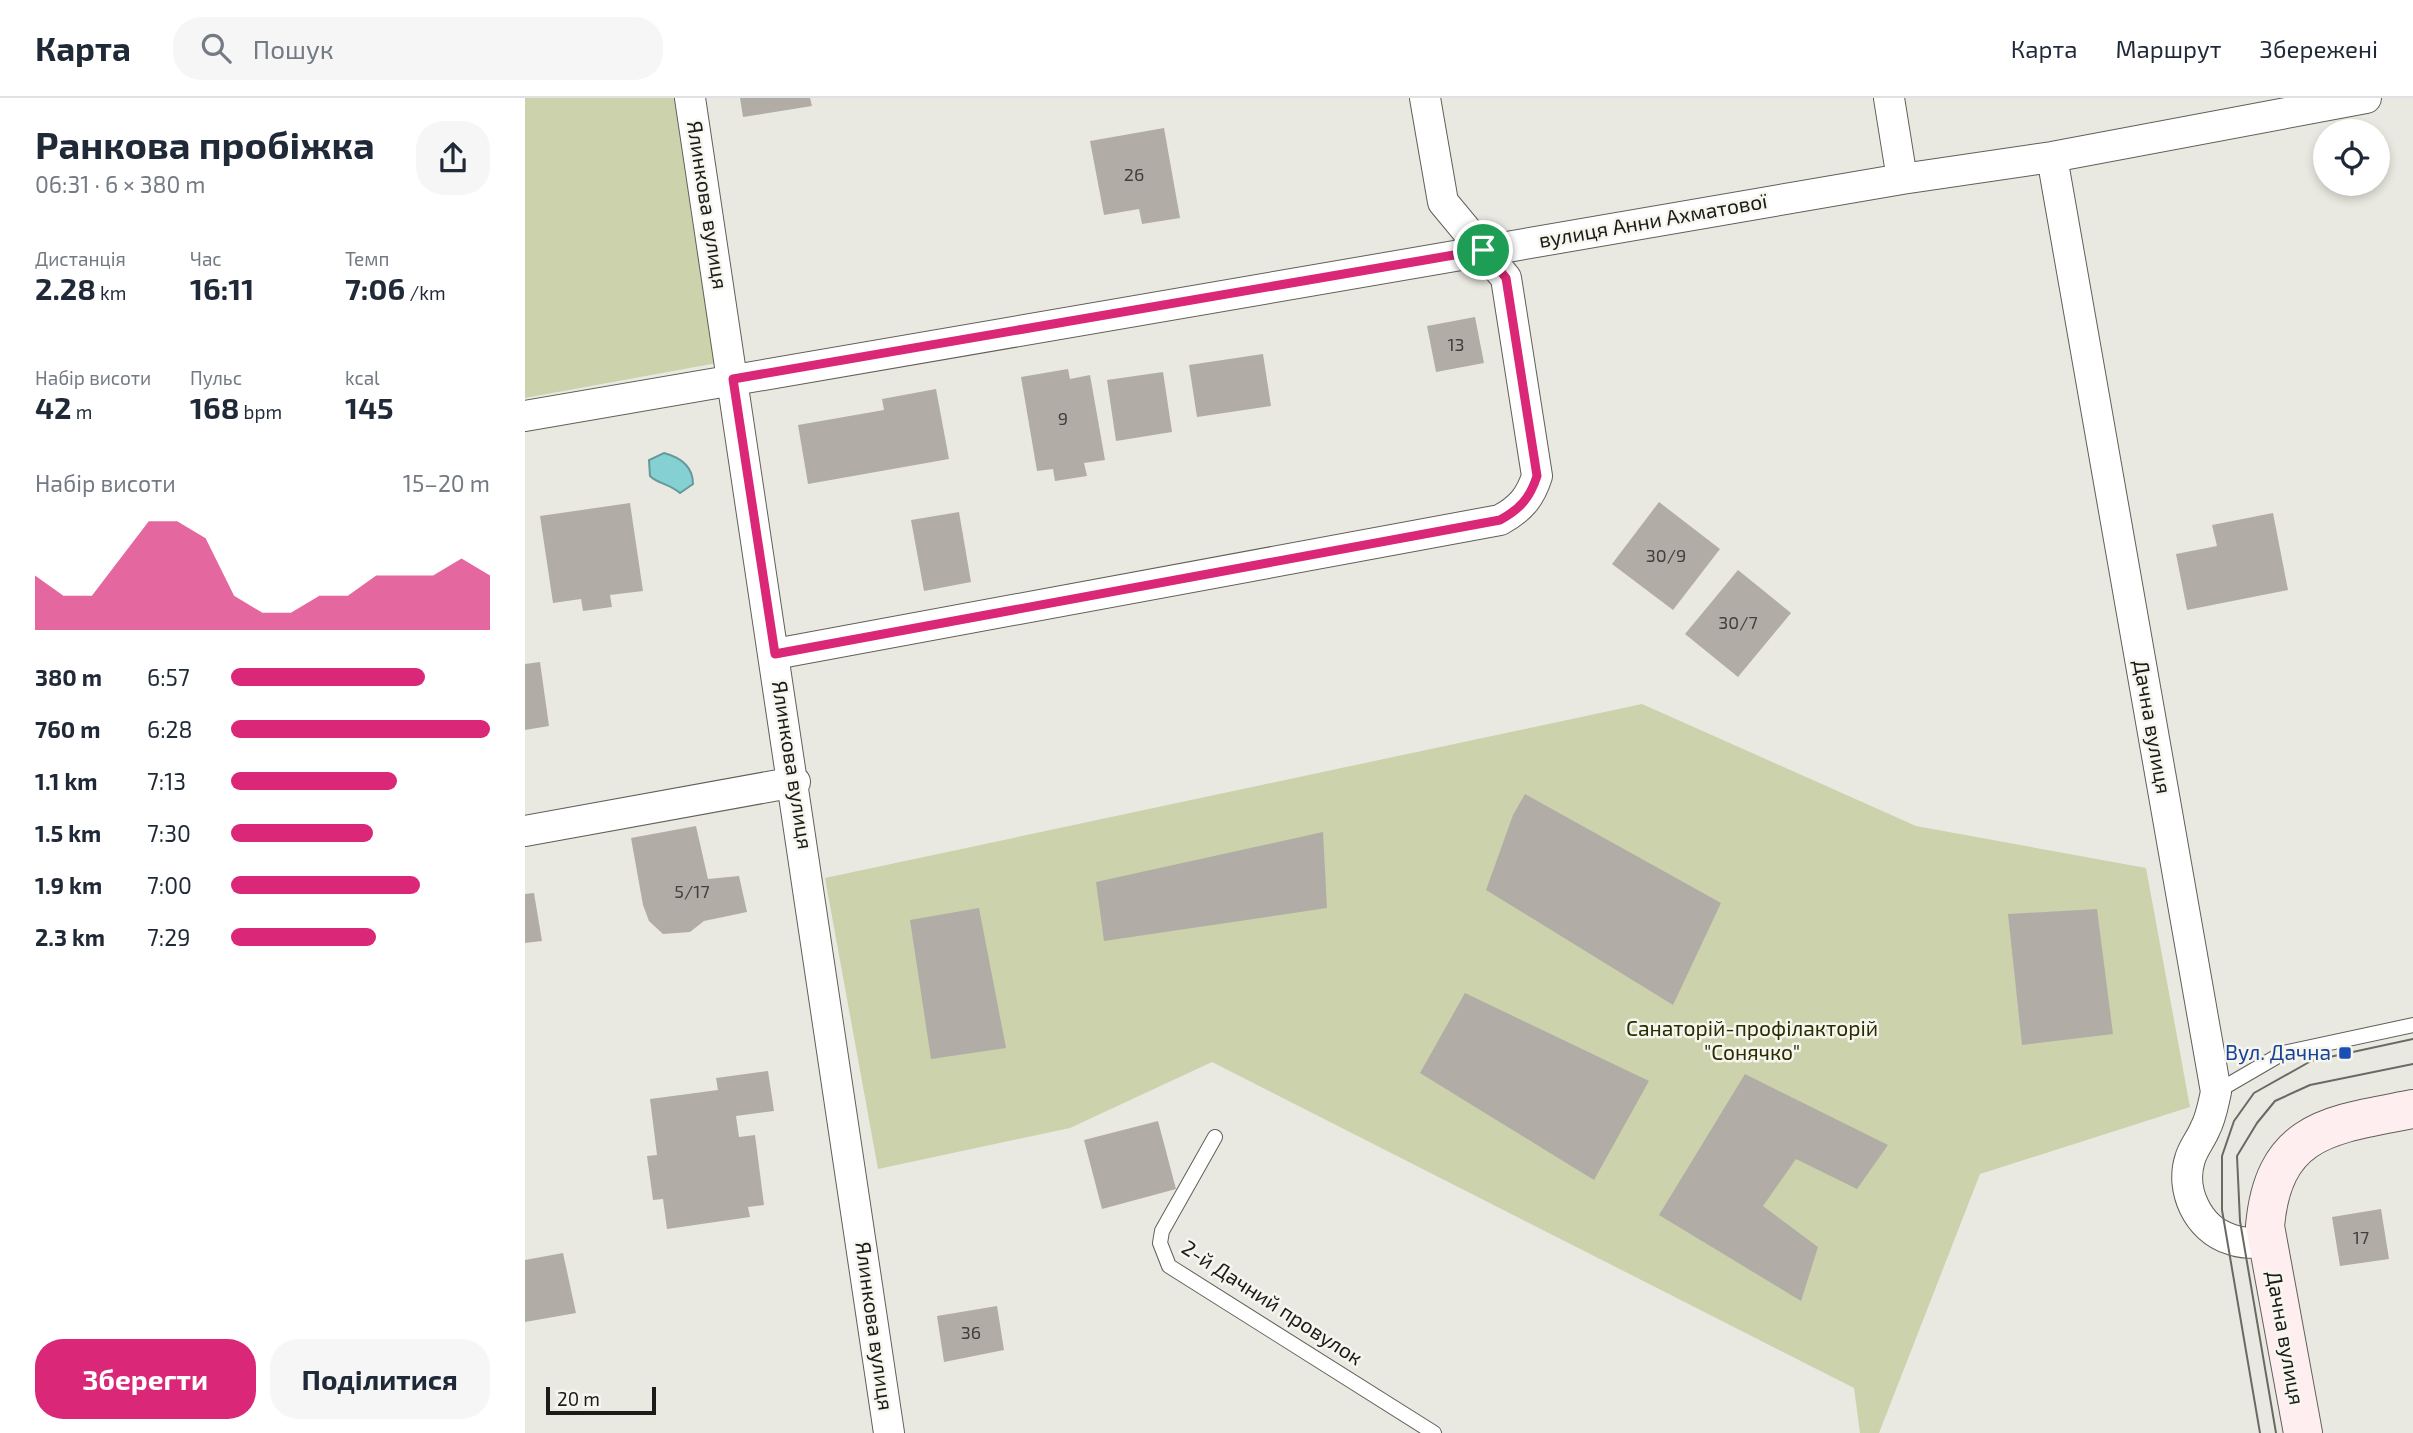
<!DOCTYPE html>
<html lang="uk">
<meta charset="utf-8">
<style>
body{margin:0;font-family:"Exo 2",sans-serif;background:#f6f6f7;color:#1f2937;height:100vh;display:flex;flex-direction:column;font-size:26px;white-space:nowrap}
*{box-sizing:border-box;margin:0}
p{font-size:23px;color:#747a83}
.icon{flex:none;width:38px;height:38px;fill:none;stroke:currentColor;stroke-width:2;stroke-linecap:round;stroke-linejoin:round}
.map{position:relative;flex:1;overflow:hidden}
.side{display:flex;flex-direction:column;background:#fff;width:525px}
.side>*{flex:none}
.tools{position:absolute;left:1788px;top:21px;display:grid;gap:14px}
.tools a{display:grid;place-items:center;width:77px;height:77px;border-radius:50%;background:#fff;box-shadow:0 4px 10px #0003;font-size:35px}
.scale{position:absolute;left:21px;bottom:18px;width:110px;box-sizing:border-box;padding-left:7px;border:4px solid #1b1b18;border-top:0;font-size:19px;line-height:24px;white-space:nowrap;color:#1b1b18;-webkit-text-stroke:5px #f7f6ee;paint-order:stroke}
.pin{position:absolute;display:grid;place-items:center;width:60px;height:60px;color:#fff;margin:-30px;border:4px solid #fff;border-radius:50%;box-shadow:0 2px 7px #0007}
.round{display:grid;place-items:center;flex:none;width:74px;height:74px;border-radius:28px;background:#f6f6f7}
.overview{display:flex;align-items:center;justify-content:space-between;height:119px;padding:0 35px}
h1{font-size:38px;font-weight:700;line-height:52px}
.figures{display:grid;grid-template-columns:repeat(3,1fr);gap:10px;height:119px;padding:7px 35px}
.figures div{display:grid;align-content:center}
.figures b{font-size:30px;font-weight:700}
.figures small{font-size:19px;font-weight:400}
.figures p{font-size:19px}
.chart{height:196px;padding:14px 35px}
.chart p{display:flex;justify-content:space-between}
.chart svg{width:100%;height:126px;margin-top:7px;fill:#db2777;opacity:.7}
.cta{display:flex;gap:14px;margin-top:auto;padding:14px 35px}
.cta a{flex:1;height:80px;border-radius:28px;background:#db2777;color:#fff;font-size:28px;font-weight:700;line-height:80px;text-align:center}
.cta a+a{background:#f6f6f7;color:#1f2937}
ul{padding:0 35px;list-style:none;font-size:23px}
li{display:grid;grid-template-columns:112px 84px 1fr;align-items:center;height:52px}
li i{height:18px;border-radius:9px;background:#db2777}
header{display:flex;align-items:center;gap:42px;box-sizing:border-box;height:98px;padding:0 35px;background:#fff;border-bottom:2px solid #e0e1e3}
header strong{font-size:33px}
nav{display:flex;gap:38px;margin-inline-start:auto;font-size:24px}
.search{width:490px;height:63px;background:#f6f6f7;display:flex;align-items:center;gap:18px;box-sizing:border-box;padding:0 24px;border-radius:28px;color:#747a83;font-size:26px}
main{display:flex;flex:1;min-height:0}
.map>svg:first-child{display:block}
</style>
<header>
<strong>Карта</strong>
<div class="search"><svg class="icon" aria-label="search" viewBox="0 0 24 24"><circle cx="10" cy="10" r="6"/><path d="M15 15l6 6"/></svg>Пошук</div>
<nav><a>Карта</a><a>Маршрут</a><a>Збережені</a></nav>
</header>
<main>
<section class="side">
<div class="overview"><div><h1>Ранкова пробіжка</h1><p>06:31 · 6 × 380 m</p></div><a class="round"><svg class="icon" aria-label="share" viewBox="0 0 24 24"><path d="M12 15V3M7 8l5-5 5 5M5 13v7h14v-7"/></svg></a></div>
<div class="figures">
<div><p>Дистанція</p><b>2.28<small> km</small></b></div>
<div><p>Час</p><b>16:11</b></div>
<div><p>Темп</p><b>7:06<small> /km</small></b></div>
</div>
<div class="figures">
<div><p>Набір висоти</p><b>42<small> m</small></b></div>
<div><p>Пульс</p><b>168<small> bpm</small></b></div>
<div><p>kcal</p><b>145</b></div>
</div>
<div class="chart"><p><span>Набір висоти</span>15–20 m</p>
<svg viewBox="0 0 160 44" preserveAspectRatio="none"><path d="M0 44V25L10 32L20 32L30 19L40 6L50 6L60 12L70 32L80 38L90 38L100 32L110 32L120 25L130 25L140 25L150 19L160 25V44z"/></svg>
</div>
<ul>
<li><b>380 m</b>6:57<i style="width:75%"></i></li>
<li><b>760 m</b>6:28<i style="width:100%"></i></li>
<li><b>1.1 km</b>7:13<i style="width:64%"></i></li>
<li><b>1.5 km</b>7:30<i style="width:55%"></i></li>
<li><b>1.9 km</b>7:00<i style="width:73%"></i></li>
<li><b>2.3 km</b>7:29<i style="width:56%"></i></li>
</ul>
<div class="cta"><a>Зберегти</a><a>Поділитися</a></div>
</section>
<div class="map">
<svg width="1888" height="1335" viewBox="0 0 1888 1335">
<rect width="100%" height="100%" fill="#eae9e1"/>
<path fill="#ccd2ac" d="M0,0H154L203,263L0,300Z
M1117,606L1391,728L1621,770L1665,1009L1455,1076L1354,1335H1335L1329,1290L687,964L545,1030L353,1071L300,780Z"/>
<path fill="#85d0d3" stroke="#659a9b" stroke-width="2" d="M139,355C154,359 168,368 168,386L155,395C143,385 133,386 125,378L124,362Z"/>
<path fill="#b2aca6" d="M215,0H285L287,8L218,19Z
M639,30L655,120L617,126L614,111L579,117L565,43Z
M950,219L959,265L911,274L902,228Z
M738,256L746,308L672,319L664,267Z
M543,271L545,281L565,277L580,362L559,365L562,378L530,383L528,371L512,373L496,279Z
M638,274L647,334L591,343L582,282Z
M411,291L424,361L283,386L273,327L359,312L357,301Z
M1134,404L1195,451L1148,512L1087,466Z
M105,405L118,493L85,497L87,509L58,513L56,501L28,505L15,418Z
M434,414L446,484L399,493L386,422Z
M1748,415L1763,492L1662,512L1651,456L1692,448L1687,427Z
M1213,472L1266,515L1213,579L1160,536Z
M15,564L24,628L0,632V566Z
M1000,696L1196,805L1148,907L961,792L988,717Z
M171,728L183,781L214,778L222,814L179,823L165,834L138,836L124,823L118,807L106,740Z
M798,734L802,810L579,843L571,784Z
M9,795L17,843L0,845V796Z
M454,810L481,950L406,961L385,822Z
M1572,811L1588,936L1497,947L1483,816Z
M940,895L1124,983L1069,1082L895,975Z
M243,973L249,1013L211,1018L214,1039L230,1037L239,1107L223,1109L225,1119L142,1131L138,1101L128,1102L122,1058L132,1057L125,1001L193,992L191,980Z
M1220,976L1363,1047L1332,1091L1271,1061L1238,1108L1293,1149L1276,1203L1134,1117Z
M633,1023L651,1091L577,1111L559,1042Z
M1856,1111L1864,1161L1815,1168L1807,1119Z
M38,1155L51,1215L0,1224V1162Z
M472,1208L479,1252L419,1264L412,1218Z"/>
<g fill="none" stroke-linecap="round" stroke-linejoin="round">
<defs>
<path id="service" d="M1691,994L1758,955L1888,927
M690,1039L637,1133L635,1145L644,1168L909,1335"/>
<path id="minor" d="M165,0L364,1335
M1364,0L1377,81
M1527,59L1691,994C1688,1007 1686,1020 1680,1031C1676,1041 1668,1050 1665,1061C1655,1092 1673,1131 1705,1141C1717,1146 1729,1145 1743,1144
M0,318L1377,81L1527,59L1841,0
M250,556L975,422C995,411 1005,400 1012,378L981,180L918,104L900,0
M0,733L270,684"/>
<path id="secondary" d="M1778,1335L1740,1128C1749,1030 1806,1027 1888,1011"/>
</defs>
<use href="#service" stroke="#605f58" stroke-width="16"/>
<use href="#minor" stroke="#605f58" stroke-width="32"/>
<use href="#secondary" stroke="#605f58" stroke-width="40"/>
<use href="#service" stroke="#fff" stroke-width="14"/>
<use href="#minor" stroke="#fff" stroke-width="30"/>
<use href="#secondary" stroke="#feeef0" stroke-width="38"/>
<path stroke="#6a6964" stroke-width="2" d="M1735,1335L1697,1112V1058L1709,1023L1729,995L1786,963L1888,941
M1751,1335L1715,1123L1712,1058L1732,1025L1750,1003L1785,987L1888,966"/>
</g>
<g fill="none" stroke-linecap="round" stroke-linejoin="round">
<defs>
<path id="route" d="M958,152L981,180L1012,378C1005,400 995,411 975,422L250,556L208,281Z"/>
</defs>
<use href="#route" stroke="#fff" stroke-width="14"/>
<use href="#route" stroke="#db2777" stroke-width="9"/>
</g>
<rect fill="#1a4fb4" stroke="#f7f6ee" stroke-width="2.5" x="1813" y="948" width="14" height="14" rx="3.5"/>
<g text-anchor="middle" stroke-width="5" stroke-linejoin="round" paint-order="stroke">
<g font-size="18" fill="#413f3c">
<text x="609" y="83">26</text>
<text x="931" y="253">13</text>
<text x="538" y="327">9</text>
<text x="1141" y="464">30/9</text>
<text x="1213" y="531">30/7</text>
<text x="167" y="800">5/17</text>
<text x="1836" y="1146">17</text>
<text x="446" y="1241">36</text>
</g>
<g font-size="21" fill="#1b1b18" stroke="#f7f6ee">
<text transform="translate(182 107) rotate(81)" y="7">Ялинкова вулиця</text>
<text transform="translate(1128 123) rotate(-10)" y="7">вулиця Анни Ахматової</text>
<text transform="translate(1627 629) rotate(80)" y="7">Дачна вулиця</text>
<text transform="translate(267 667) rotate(81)" y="7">Ялинкова вулиця</text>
<text transform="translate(747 1205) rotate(33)" y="7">2-й Дачний провулок</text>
<text transform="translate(349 1228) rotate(82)" y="7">Ялинкова вулиця</text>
<text transform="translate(1760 1240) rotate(80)" y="7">Дачна вулиця</text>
</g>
<g font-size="21" fill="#292c00" stroke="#f7f6ee">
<text x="1227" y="938">Санаторій-профілакторій<tspan x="1227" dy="24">"Сонячко"</tspan></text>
</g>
<g font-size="21" fill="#164399" stroke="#f7f6ee" text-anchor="end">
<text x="1806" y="962">Вул. Дачна</text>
</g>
</g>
</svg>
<div class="tools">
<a><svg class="icon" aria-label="locate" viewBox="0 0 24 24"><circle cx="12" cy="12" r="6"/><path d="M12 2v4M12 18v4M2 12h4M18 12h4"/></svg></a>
</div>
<div class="scale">20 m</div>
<div class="pin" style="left:958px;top:152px;background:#1e9e55"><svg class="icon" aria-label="arrive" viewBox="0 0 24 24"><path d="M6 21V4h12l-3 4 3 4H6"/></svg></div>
</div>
</main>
